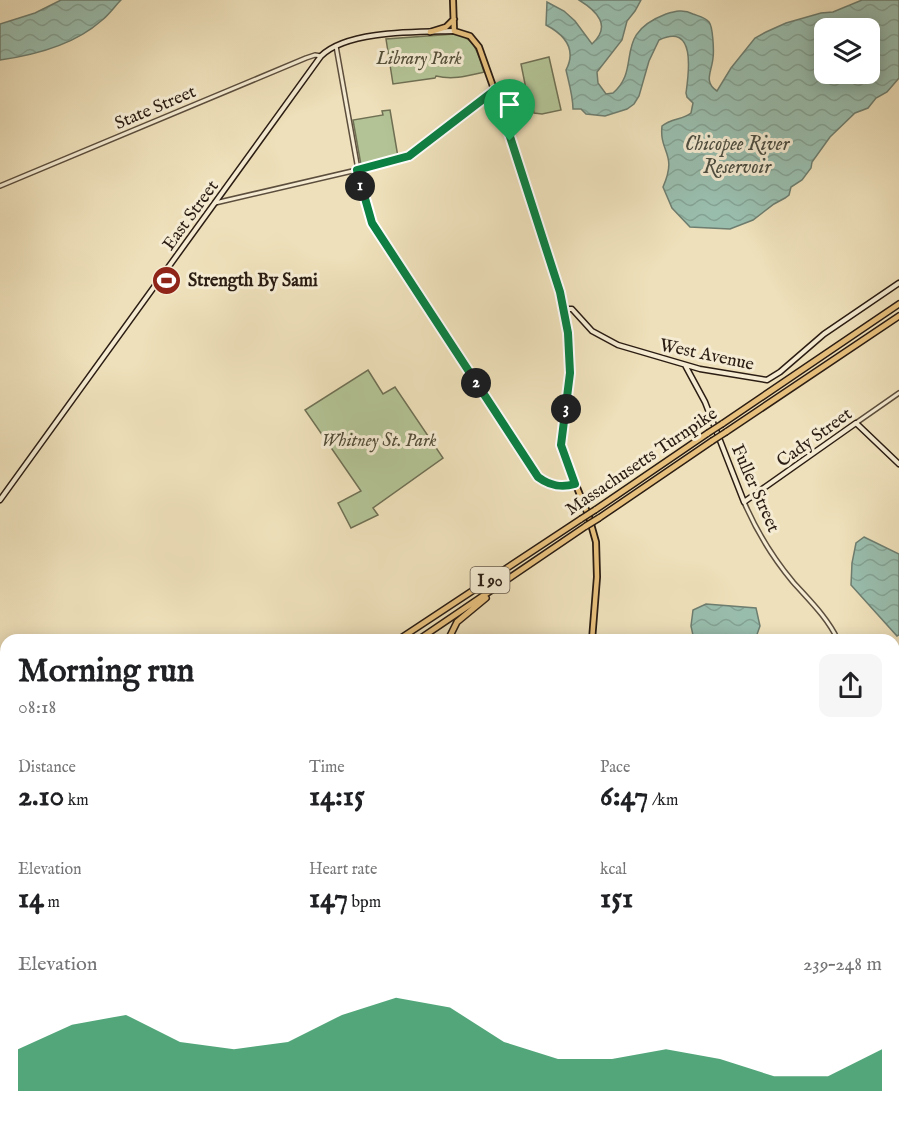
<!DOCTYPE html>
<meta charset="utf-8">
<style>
body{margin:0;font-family:"IM FELL English",serif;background:#f6f6f6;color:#202124;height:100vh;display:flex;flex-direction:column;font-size:22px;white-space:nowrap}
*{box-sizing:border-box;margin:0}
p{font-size:20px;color:#757577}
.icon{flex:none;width:33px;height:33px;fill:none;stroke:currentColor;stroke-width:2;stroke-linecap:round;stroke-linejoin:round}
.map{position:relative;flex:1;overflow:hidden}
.drawer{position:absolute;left:0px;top:634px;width:900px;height:488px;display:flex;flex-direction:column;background:#fff;border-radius:18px 18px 0 0;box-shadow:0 3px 15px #0003}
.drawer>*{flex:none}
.buttons{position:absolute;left:814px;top:18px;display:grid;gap:12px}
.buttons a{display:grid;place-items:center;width:66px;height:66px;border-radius:12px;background:#fff;box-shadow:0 3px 15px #0003;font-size:30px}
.pin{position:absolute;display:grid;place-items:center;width:51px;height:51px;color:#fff;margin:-62px -26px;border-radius:50% 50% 50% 0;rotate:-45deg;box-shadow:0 0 6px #0007}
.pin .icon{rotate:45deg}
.km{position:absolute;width:30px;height:30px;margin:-15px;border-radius:50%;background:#222;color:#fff;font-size:16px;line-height:30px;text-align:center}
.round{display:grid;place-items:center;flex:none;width:63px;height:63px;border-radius:12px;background:#f6f6f6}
.headline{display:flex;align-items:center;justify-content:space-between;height:102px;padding:0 18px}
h1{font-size:33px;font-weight:700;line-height:45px}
.metrics{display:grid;grid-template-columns:repeat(3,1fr);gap:9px;height:102px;padding:6px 18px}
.metrics div{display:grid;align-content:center}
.metrics b{font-size:30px;font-weight:700}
.metrics small{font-size:16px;font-weight:400}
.metrics p{font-size:16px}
.chart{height:168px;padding:12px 18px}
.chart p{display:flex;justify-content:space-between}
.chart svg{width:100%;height:108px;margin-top:6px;fill:#0b8043;opacity:.7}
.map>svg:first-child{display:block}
</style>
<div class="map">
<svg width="899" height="1121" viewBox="0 0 899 1121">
<defs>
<pattern id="water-waves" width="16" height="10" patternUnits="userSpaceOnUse" patternTransform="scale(1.5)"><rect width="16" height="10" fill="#99bdad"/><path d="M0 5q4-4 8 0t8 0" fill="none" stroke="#84a294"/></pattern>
</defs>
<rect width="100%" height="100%" fill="#eee0ba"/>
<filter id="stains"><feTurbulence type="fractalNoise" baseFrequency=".00333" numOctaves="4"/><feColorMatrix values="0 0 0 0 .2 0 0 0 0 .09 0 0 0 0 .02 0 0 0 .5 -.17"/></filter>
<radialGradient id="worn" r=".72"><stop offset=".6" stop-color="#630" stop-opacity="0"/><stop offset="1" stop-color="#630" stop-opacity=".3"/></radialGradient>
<path fill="#b3c395" stroke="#6f7054" stroke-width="1.5" d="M455,34C476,37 478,55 484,72C467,76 453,80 436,76L435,78L393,84L386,39Z
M549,57L561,110L542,114L534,113L531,96L526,89L521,64Z
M390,110L398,157L361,165L353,120L383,115L382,111Z
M368,370L383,394L395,387L443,458L373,508L378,515L351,528L338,503L361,491L305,410Z"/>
<path fill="url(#water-waves)" stroke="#6d7d6f" stroke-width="1.5" fill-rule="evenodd" d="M61,0H121C114,7 109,15 101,21C74,45 35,55 0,60V24L35,13Z
M579,0H641L635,11L627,21L622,40L597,72L598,83L606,94L613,93C643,67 611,35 666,14C675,11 684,9 693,14C698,16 705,17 709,22C713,27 714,51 713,58C712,71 703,82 717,91L731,68L755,38L766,32L786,23L821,13L833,12L862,0H899V78L887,92L876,98L868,108L855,113L830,137L812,162L811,168L802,180L791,187L789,195L785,198L774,204L753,220L730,229L690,227L672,208L663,187C678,153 659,153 662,126C671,118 683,120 691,113L693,103L687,97L686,93C689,72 696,22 659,40L649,61L639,96L634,104L627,109L605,116L586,114L581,109H573C573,97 569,83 566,70C577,49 565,35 546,25L547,2L564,11L575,21L592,44C612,26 597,11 579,0ZM825,28H870V74H825Z
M864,537L899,554V635L897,636L851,585L852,563L856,543Z
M706,604L756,608L760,626L755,640H694L691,626L693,610Z"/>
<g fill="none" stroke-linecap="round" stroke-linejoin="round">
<path stroke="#6d7d6f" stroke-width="1.5" d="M894,1067L899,1063
M288,1116H293
M661,1116L670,1121
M85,1121L88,1116
M843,1121L845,1116"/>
<defs>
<path id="tertiary" d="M336,46L362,192L372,223L538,477L557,487L575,484
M0,186L306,58L315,55L321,56
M215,203L404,159L495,90
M856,423L899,393
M744,502C756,530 773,558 793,582C810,601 827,617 838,640
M894,757L899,765"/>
<path id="secondary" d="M564,309H572L592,331L618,345L700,369L767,380L780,372L824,334L899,283
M685,365L705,402L744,502L856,423L899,464
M0,500L321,56C347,30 418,32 454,31
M894,844L899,843
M488,1116V1121"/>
<path id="primary" d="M453,0L454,31L470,36L479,47L501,109L564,309L568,333L570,373L561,445L567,463L589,517L596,542L597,577L592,640
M430,32L446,27L454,19"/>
<path id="motorway" d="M722,424L899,304
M726,432L899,316
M595,510L708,433
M599,518L712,441
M398,640L581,519
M418,640L586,526
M448,640L457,622L486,598
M0,904L6,900"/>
</defs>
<use href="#tertiary" stroke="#5c4e3d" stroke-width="6"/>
<use href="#secondary" stroke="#2b1d13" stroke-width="7"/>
<use href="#primary" stroke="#2b1d13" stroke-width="8"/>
<use href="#motorway" stroke="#2b1d13" stroke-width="8"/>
<use href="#tertiary" stroke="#f4ebd2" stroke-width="3"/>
<use href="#secondary" stroke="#f4ebd2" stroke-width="4"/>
<use href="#primary" stroke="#e7c07d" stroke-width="4.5"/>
<use href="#motorway" stroke="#e7c07d" stroke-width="5"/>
<defs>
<path id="motorway-bridge" d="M708,433L722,424
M712,441L726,432
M581,519L595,510
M586,526L599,518
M0,926L6,922"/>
</defs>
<use href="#motorway-bridge" stroke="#2b1d13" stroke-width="8" stroke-linecap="butt"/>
<use href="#motorway-bridge" stroke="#e7c07d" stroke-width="5"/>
</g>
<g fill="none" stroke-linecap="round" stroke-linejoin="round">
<defs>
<path id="route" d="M495,90L560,292L568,333L570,373L561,445L575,484C561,488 550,486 538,477L372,223L357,170L409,156Z"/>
</defs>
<use href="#route" stroke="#fff" stroke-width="12"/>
<use href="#route" stroke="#0b8043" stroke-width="8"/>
</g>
<defs>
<symbol id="stadium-disc" viewBox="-11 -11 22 22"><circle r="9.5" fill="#8f2418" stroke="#f4ebd2"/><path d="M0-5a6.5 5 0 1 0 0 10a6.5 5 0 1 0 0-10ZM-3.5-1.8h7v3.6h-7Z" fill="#fff"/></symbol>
</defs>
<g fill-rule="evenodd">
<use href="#stadium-disc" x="150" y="264" width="33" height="33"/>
</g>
<g text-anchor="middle" stroke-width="6" stroke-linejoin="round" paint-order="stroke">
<rect fill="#f4ebd2" stroke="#675b4c" stroke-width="1.5" x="470.5" y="567" width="39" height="26" rx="4.5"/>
<g font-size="16" font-weight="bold" fill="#2b1d13">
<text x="490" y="586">I 90</text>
</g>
<g font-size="18" font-style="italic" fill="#544f3a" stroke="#f4ebd2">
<text x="419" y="64">Library Park</text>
<text x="379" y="446">Whitney St. Park</text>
</g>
<g font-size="18" fill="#2b1d13" stroke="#f4ebd2">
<text transform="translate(155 107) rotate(-23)" y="6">State Street</text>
<text transform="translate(190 215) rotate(-54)" y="6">East Street</text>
<text transform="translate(707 354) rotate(12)" y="6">West Avenue</text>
<text transform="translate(814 437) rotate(-36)" y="6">Cady Street</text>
<text transform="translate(641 461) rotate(-34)" y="6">Massachusetts Turnpike</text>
<text transform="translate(756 488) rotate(66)" y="6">Fuller Street</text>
</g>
<g font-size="18" font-weight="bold" fill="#2b1d13" stroke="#f4ebd2" text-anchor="start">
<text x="188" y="286">Strength By Sami</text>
</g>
<g font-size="20" font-style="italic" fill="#4c4d41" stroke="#f4ebd2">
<text x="737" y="150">Chicopee River<tspan x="737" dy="23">Reservoir</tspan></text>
</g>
</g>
<rect width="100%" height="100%" filter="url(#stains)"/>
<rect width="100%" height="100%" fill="url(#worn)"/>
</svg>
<div class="buttons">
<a><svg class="icon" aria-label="layers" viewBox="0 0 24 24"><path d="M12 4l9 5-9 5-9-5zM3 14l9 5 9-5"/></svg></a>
</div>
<div class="pin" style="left:510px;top:141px;background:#1e9e55"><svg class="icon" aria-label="arrive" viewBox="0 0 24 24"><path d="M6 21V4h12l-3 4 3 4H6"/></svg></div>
<b class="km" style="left:360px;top:186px">1</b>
<b class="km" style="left:476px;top:383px">2</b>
<b class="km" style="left:566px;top:409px">3</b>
<section class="drawer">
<div class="headline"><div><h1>Morning run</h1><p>08:18</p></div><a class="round"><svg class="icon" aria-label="share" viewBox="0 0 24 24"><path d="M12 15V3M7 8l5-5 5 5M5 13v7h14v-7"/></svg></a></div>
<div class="metrics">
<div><p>Distance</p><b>2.10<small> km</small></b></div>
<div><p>Time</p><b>14:15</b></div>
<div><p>Pace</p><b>6:47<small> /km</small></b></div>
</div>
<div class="metrics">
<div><p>Elevation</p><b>14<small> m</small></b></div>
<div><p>Heart rate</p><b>147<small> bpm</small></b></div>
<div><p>kcal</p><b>151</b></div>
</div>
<div class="chart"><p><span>Elevation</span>239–248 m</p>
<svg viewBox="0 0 160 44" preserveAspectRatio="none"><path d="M0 44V27L10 17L20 13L30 24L40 27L50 24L60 13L70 6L80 10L90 24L100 31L110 31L120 27L130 31L140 38L150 38L160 27V44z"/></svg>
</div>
</section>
</div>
